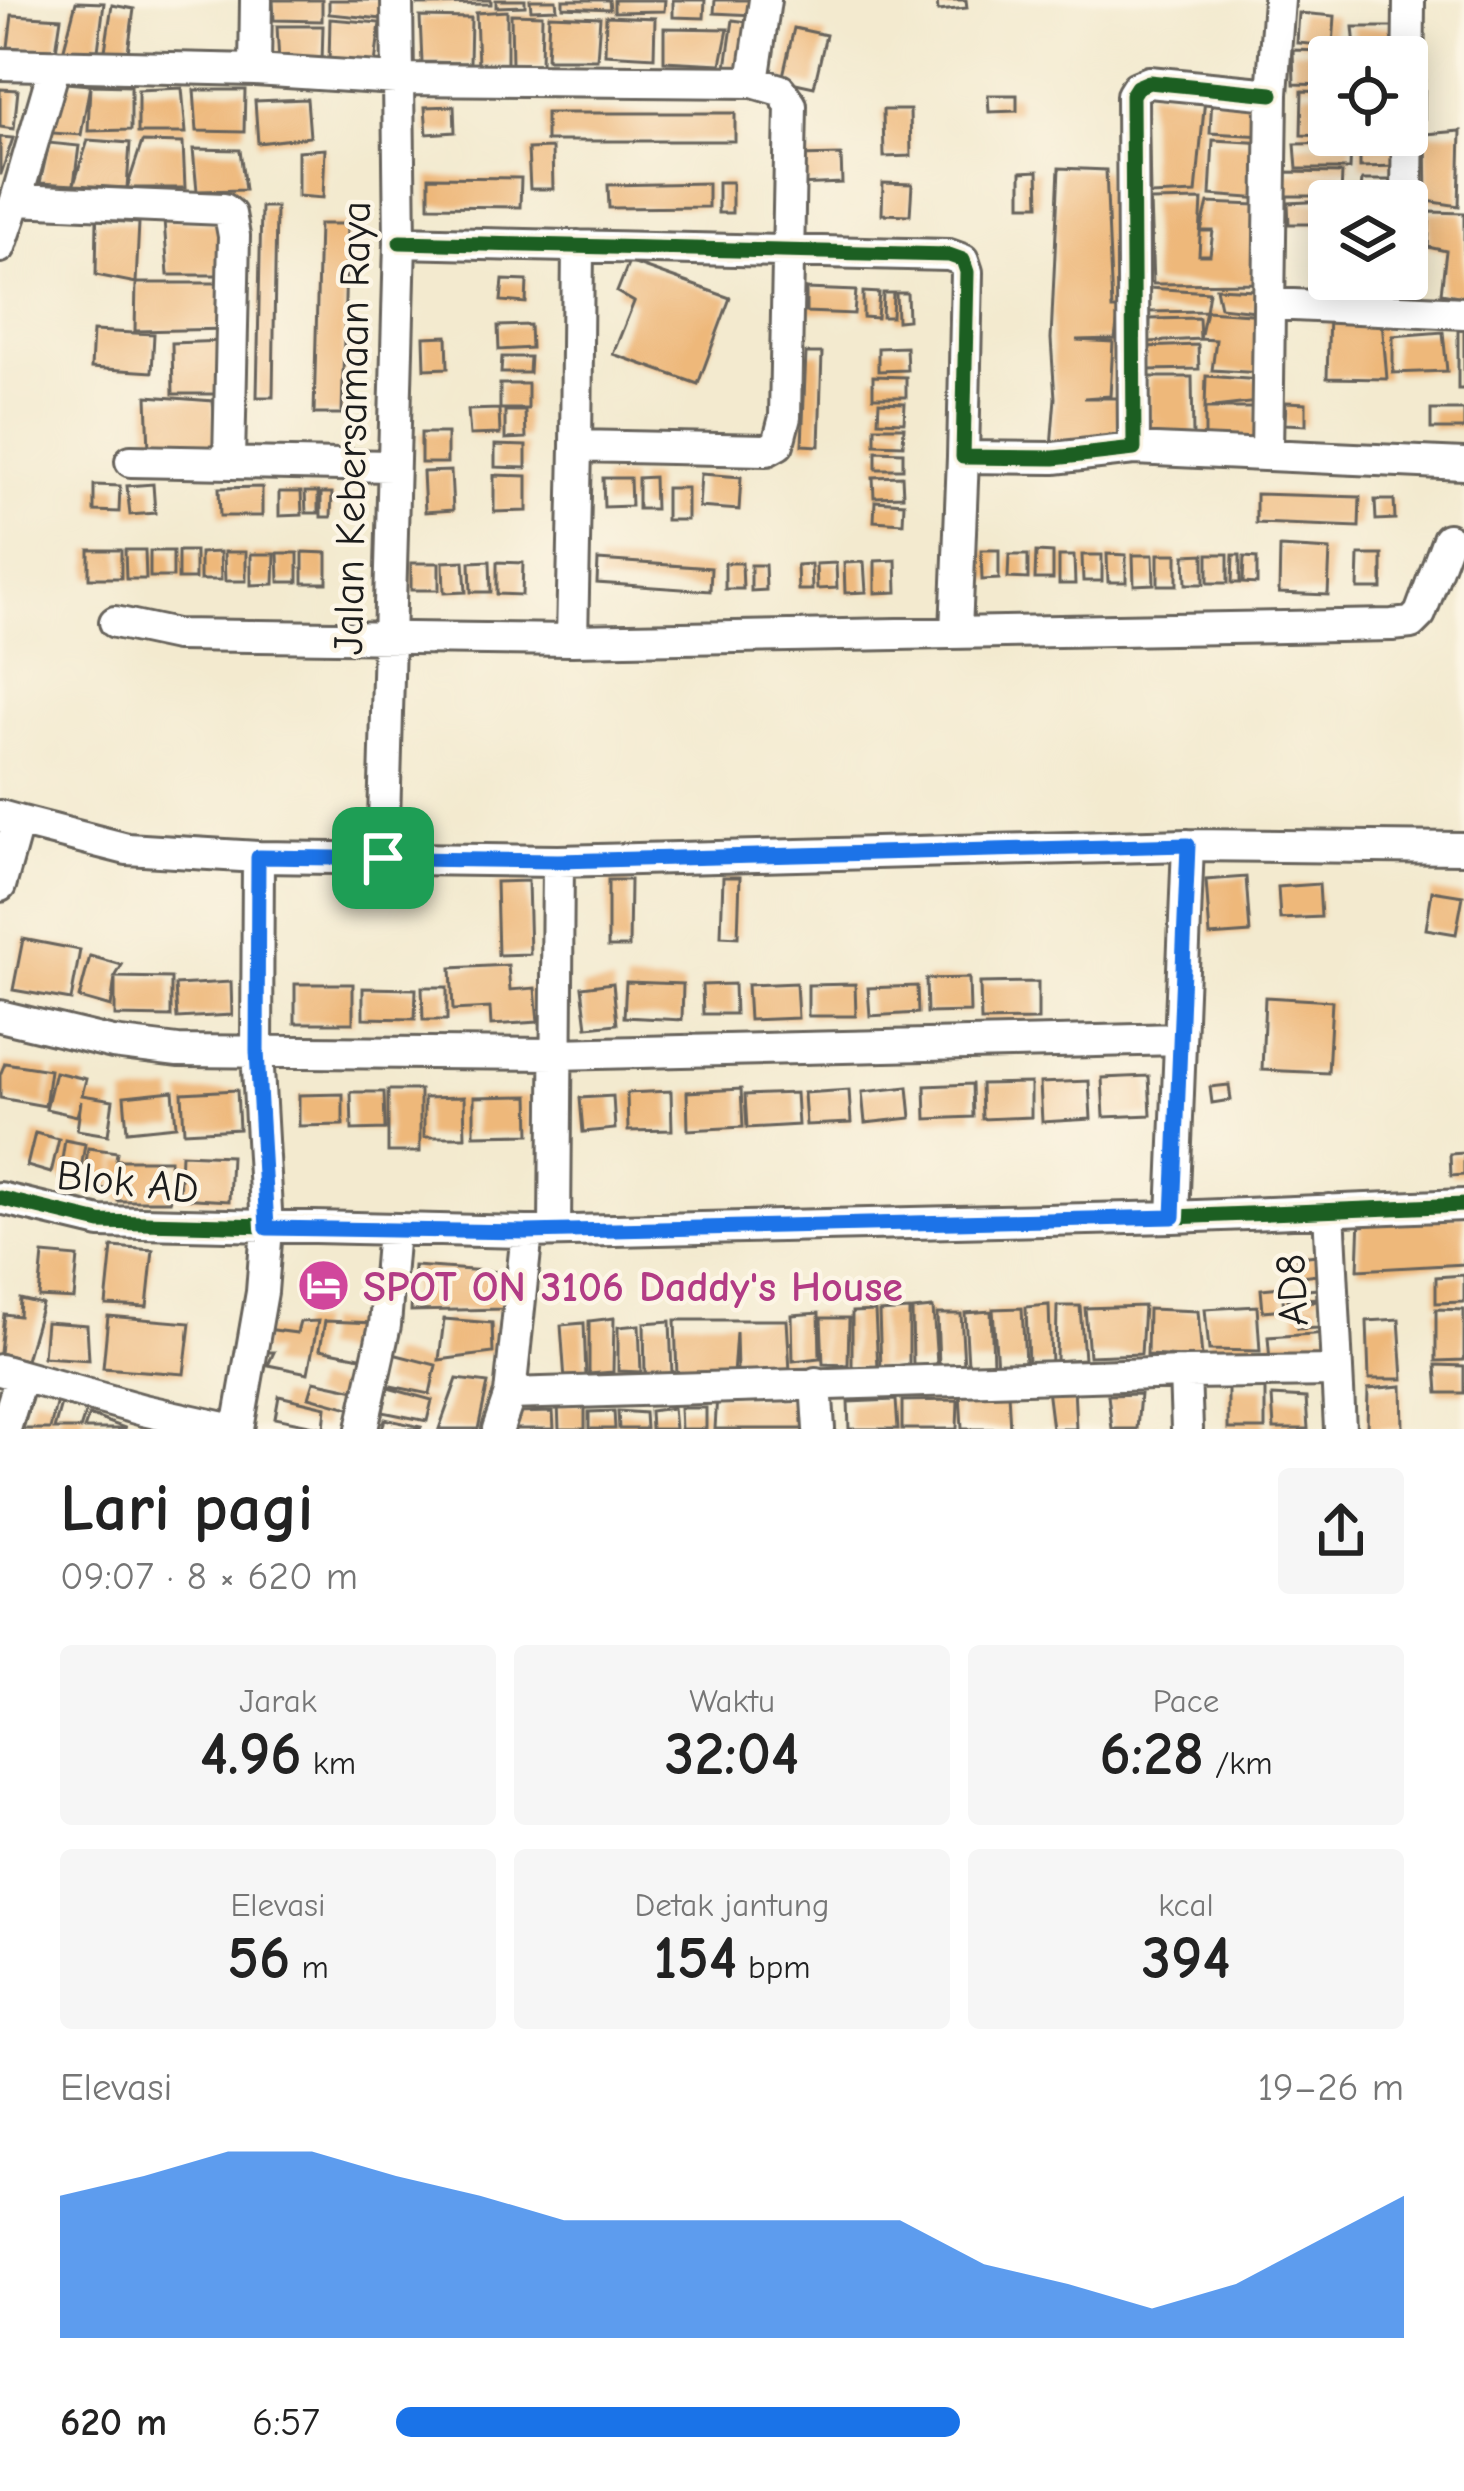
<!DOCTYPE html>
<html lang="id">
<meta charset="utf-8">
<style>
body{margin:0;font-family:"Comic Neue",sans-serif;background:#f6f6f6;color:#222;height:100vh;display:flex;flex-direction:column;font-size:45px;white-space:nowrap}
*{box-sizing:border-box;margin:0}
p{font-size:39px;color:#767676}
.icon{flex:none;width:66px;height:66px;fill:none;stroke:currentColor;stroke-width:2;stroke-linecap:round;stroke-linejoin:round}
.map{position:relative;height:1429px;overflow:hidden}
.sheet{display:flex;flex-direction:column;background:#fff;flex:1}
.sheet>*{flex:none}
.controls{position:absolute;left:1308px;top:36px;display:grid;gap:24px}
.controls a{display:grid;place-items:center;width:120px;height:120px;border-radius:12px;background:#fff;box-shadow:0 6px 30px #0003;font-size:60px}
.pin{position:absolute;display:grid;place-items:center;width:102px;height:102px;color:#fff;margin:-51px;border-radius:24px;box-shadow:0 6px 18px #0006}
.round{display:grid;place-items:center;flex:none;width:126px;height:126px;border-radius:12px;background:#f6f6f6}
.head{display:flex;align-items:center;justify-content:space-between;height:204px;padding:0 60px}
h1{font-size:66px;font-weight:700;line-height:90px}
.stats{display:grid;grid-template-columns:repeat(3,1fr);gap:18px;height:204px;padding:12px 60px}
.stats div{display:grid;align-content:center;border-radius:12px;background:#f6f6f6;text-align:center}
.stats b{font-size:60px;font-weight:700}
.stats small{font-size:33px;font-weight:400}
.stats p{font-size:33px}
.chart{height:336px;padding:24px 60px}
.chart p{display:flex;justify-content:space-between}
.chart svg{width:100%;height:216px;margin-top:12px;fill:#1a73e8;opacity:.7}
ul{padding:0 60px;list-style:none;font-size:39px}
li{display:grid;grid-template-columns:192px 144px 1fr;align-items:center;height:90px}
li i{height:30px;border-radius:15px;background:#1a73e8}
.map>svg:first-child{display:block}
</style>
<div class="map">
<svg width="1464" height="1429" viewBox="0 0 1464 1429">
<rect width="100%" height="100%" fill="#fcf5e5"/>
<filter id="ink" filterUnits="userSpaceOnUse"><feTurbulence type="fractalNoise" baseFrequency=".00833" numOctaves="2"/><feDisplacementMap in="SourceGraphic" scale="24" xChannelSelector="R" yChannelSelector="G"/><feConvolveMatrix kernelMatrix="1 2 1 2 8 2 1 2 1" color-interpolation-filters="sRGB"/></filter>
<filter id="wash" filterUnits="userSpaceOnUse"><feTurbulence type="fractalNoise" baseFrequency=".004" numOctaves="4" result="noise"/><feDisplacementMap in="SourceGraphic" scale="48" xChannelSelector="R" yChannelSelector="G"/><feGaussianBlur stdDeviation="2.7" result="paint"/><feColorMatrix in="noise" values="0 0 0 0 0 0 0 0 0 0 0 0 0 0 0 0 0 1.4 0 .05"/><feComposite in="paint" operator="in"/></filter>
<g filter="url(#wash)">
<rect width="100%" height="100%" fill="#f3eacf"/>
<g id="blocks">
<path fill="#eeb87a" d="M273,0H322V21L274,20Z
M329,0H385L383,19L329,14Z
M418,0H491V4L418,5Z
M496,0H525V6L496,7Z
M530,0H556L557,9L531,10Z
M563,0H609L610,9L563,7Z
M614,0H665L664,11L614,12Z
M673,0H705L704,18L673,17Z
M715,0H755L754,15L714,13Z
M937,0H966L967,8L938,11Z
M76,2L104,3L97,59L62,56Z
M112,5L134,9L127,59L104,57Z
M507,11V64L478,66L476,13Z
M1299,13L1335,16L1333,46L1297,43Z
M511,14L542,15L541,66L512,65Z
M12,15L61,18L56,51L8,47Z
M549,15L600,17L597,59H547Z
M606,16L655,18L654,57L605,54Z
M420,17L471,18L470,63L422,62Z
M330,19L380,23L375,64L329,63Z
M733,20L762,24L748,68L726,67Z
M277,26H323L322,63L279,62Z
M1353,27H1403V57H1356Z
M664,28L728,29L721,64L664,61Z
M794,28L826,35L814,87L782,80Z
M1293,50L1351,52V57H1329V85L1294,84Z
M65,83L90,85L81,135L52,133Z
M90,85L131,86V130L88,131Z
M182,88L186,133H138V90Z
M0,89L18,90L14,129L0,127Z
M194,90H245L244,132L197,131Z
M1148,91L1205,98L1196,193L1150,195Z
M1302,91L1329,92V136L1301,135Z
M988,95H1017V111L989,112Z
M1212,98L1265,101V136L1210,133Z
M307,99L310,137L258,143L255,101Z
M454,106L455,132L427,134L425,107Z
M883,110H910L911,156L884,157Z
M546,113H735V141H546Z
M1461,131L1459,206L1427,201L1426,134Z
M1360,135H1397L1398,166L1360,167Z
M0,137L13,138L1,174H0Z
M88,140L130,143L127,188L40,183L49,143L79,146L74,184Z
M1213,140L1267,143L1263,199L1210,195Z
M142,142L183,143L185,188H127Z
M1351,143L1350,169H1297L1295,144Z
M552,148L553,189H530L528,149Z
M193,149L240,150L245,190L197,191Z
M325,149L323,198L298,196V151Z
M841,155L842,183L797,185L796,156Z
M1059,168L1106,170L1112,309H1119L1115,339L1076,340L1113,342L1110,396L1084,398H1122L1117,446L1051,447L1055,398L1051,339Z
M1038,171L1039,205H1021V172Z
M1285,172L1342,173L1341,196H1283Z
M429,177L521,178L520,207L429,206Z
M1362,180H1398L1400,198L1360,201Z
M718,182H732V213H718Z
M708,183V207L609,208L608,185Z
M883,183L912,184L910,215L882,214Z
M1202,200L1199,255H1210L1213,231H1201L1208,203L1256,205L1267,283L1153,284L1150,201Z
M1329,201V224H1289L1288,203Z
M261,207H276L273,397H257Z
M1430,212L1464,213V297L1441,293L1446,251L1428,247Z
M97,220L139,223L136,283L96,275Z
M164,220L222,224L221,275H168Z
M319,224H347L342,414H314Z
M1320,248H1329V282H1319Z
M629,262L730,298L698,384L613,354L634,302L617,292Z
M503,280L527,281L526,303L501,301Z
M136,283H231L229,329L135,331Z
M1148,288L1209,292L1206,311L1148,312Z
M1216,288L1255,290L1256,311L1220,307Z
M806,289L856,291L854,314L806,312Z
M863,292L879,293L877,318L863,317Z
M883,293H893L892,317H882Z
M896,293H907L908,320L897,321Z
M1206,311L1265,315L1263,373L1212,370L1216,340L1200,339Z
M1329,314L1382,321L1387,379L1327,378Z
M1199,318L1200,339L1149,342L1150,319Z
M530,325L531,348L499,350L498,326Z
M1458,329H1464V389H1458Z
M93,331L154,334L152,372L91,368Z
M1443,332L1447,371L1393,373V336Z
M447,336L448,368L425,369L424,337Z
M223,341L225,394H173L172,343Z
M1198,345L1199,369L1147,370L1144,347Z
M906,347L907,370L878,371V348Z
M806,353H822L819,446L802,445Z
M502,357H530L529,373H501Z
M873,376L906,377V397H873Z
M1206,376L1260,380L1258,402L1205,408Z
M1149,377H1192L1193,436L1148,435Z
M500,384H528V409H500Z
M147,396L213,401L217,452L149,451Z
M879,402L905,403L904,422L878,421Z
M1286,402L1306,403V425L1285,424Z
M1205,408H1256L1257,445H1205Z
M499,409L500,434L470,435L468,410Z
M1431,410H1464V429H1431Z
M505,411H525L526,438L505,439Z
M875,427H904L903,445L875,444Z
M421,433H447V463H421Z
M495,445L526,446V468L495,467Z
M876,451L903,452V469H876Z
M451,471L453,510L425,512L423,472Z
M701,474L741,477L739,510L699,507Z
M494,475L527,476V511L494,512Z
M902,476L903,496L874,497L873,477Z
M654,477L655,509H638V478Z
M603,478H630L631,506L604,507Z
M153,484L155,513L130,515L127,486Z
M94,485L120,486L119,512L94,511Z
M262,487V516H220L219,488Z
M666,488H687V520H666Z
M279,492H301L302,515L279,516Z
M305,492H318V513H306Z
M321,493H332L331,517H321Z
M1256,494L1360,497L1359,527L1256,523Z
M1375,500H1394L1395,519L1376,520Z
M875,501L904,503L903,523L874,521Z
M1280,547L1330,550L1328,595L1279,593Z
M89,550H121V578H89Z
M125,550H145L146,579H126Z
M981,550H999V579L982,580Z
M150,551H173V577H150Z
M178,551H195V579H178Z
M220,552L221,580H200V553Z
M224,552H246V581H225Z
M303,552L327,553V583H303Z
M1036,552L1053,553V579H1035Z
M278,553H298V582H279Z
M251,554H275L274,584L251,585Z
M1107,554L1126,555V582H1108Z
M1158,554H1177V585H1158Z
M1204,554V584H1186L1185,555Z
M1208,554H1228V583H1208Z
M1009,555H1028V579L1008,578Z
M1082,555H1102V581H1083Z
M1133,555H1153L1154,584L1134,585Z
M1233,555H1240V583H1232Z
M1359,555H1382V589H1358Z
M1059,556H1074L1075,584H1059Z
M1244,557L1257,558V584L1243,583Z
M598,560L711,568L710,591L597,583Z
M896,560L897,592L875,593V561Z
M464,561L466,592L444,593L443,562Z
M490,561L491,592H471L470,562Z
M497,562L523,563L522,595L497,594Z
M864,562L866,592L845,593L844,563Z
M411,563H439V590H411Z
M725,563H742L743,589H725Z
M836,563L837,588L817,589L816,564Z
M811,564L812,590H798L797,565Z
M751,565H765L766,590L751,591Z
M723,877H740L738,937L721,936Z
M1246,877L1250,933L1210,936L1206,880Z
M608,880H630L629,947H608Z
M528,881L530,954L498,955L496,882Z
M1319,884L1321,917L1280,919L1278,887Z
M1432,891L1463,896L1456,934L1426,929Z
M23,939L80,950L71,1000L13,990Z
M90,956L122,965L115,977L171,978V1017L115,1016V977L111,1007L79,998Z
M508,965L510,990L535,988L538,1022L491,1025L490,1008L453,1010L451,968Z
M969,978L970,1012L927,1013L926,979Z
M231,982L232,1015L177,1018L175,985Z
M626,982L683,984L682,1020L624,1017Z
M1038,982V1020L981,1021L980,983Z
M613,983L617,1024L587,1027L582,987Z
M796,983L798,1018L749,1020L747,985Z
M295,984H353V1023H295Z
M734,984L735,1014H703L702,985Z
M855,984L856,1016H808V985Z
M917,986L918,1013L870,1016L868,988Z
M422,987H447V1020H423Z
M363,988L416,989L415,1019L363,1018Z
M1265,997L1332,1001L1328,1073L1262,1070Z
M5,1063L50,1070L45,1106L0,1098V1075Z
M55,1072L86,1079L82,1095L113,1100L108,1135L77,1130L81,1101L77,1116L46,1109Z
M1149,1076L1151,1115L1104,1117L1102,1078Z
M1089,1081L1091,1119L1042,1122L1040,1083Z
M1031,1083V1117L982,1119L981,1084Z
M972,1084L973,1117L926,1119L925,1086Z
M1229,1085L1231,1100L1212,1103L1210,1087Z
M908,1087L911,1118L865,1123L862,1092Z
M741,1089L743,1127L688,1130L687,1092Z
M237,1090L239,1129L184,1132L182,1093Z
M388,1090H420V1152H388Z
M849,1090L851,1123L806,1125L804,1093Z
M173,1091L176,1126L127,1131L124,1096Z
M671,1091L672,1130L628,1131L627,1093Z
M351,1092H384L385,1129L352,1130Z
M796,1093L798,1125L747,1128L745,1095Z
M343,1094V1125L299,1126V1095Z
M529,1096L530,1134L474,1135V1097Z
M613,1096L615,1129L583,1132L580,1098Z
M464,1097L465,1137H424V1098Z
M35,1133L59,1139L51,1173L27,1166Z
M65,1140L85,1144L79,1182L59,1179Z
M88,1148L117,1152L112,1190L83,1186Z
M1464,1153V1175L1451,1176L1450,1154Z
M181,1154L231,1156L229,1201L179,1198Z
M118,1160H170V1201H118Z
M1464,1215V1264L1358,1270L1360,1217Z
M112,1247L153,1250L147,1307L106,1305Z
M43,1254L78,1257L74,1299L39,1297Z
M1318,1255L1320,1274L1299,1276L1297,1257Z
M414,1266L500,1272L504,1309L411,1311Z
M1464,1275V1302L1436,1303V1277Z
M1282,1287L1284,1309L1263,1311L1261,1289Z
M1318,1289L1319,1298L1288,1300L1287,1292Z
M20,1299L42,1304L26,1360L0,1353L4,1314L19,1316Z
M1318,1301L1319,1328L1297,1329L1295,1302Z
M1049,1305L1051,1364H1028L1026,1307Z
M1057,1306H1080L1084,1359L1056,1361Z
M1144,1306L1141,1354L1089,1356L1085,1308Z
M1257,1306L1260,1351L1209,1350L1205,1309Z
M933,1308L937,1364L913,1366L912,1310Z
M1022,1308L1025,1363L997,1368L993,1309Z
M1148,1309L1198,1311L1202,1358L1147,1355Z
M1436,1309L1464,1310V1360L1436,1361Z
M909,1310V1364L881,1368L879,1312Z
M875,1311L878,1369L852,1367V1312Z
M991,1311L993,1364H968L965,1313Z
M819,1313L820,1358L793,1361L792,1315Z
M937,1314H961L964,1365H939Z
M108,1316L190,1323L184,1374L103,1368Z
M614,1318L613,1372L589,1374V1321Z
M821,1318H849L848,1365L823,1364Z
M444,1319L492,1323L493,1353L439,1360Z
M1399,1319L1403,1379H1369L1367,1321Z
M675,1320H787L790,1371H737L736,1332L733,1375L677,1376Z
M318,1321L308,1373L268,1365L274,1352H262L266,1329L297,1333L300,1322Z
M325,1321L375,1323L365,1358L320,1349Z
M670,1321L672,1375L645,1374L644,1323Z
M46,1322L87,1325L89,1360L43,1357Z
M584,1323L586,1377L565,1380L561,1325Z
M639,1325L641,1372L618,1371V1327Z
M1328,1333L1330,1357L1270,1361L1268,1337Z
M389,1353L436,1365L430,1394L381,1384Z
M1436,1365L1464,1366V1393H1438Z
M457,1379L488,1383L478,1429H439Z
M314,1381L360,1391L356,1410L309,1397Z
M1402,1386L1403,1429H1367L1368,1389Z
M1074,1387L1076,1429H1052L1047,1389Z
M1228,1387L1265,1388V1429H1228Z
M388,1388L432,1400L427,1421L383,1412Z
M960,1392H1008L1010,1429H962Z
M1140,1394L1137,1429H1112L1108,1395Z
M33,1395L57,1400L50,1429H23Z
M717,1395L809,1400L808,1429H715Z
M279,1396L326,1407L324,1428L275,1418Z
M1272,1396L1306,1398L1308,1429H1274Z
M896,1400L898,1429H849L848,1402Z
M958,1400L957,1429H902V1401Z
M558,1403L585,1404V1429H559Z
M61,1404L86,1411L80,1429H54Z
M673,1408L675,1429H651L650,1411Z
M680,1408H706V1429H681Z
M614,1411L615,1429H589V1412Z
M618,1411L645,1413L646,1429H619Z
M553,1412L554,1429H515L517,1413Z
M89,1415L125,1428V1429H84Z
M385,1419L421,1427L420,1429H382Z"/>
</g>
</g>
<g filter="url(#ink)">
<use href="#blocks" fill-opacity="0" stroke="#67645b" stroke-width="3"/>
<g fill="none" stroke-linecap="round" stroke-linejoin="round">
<defs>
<path id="street" d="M0,64L255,70L396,79L753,82L765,0
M55,65L16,200L224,209L230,214L234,236L229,461
M255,70L256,0
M1407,201L1409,0
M400,242L949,255L963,260L967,272L963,457L1054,458L1134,449L1132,95L1137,87L1149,82L1272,94
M578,246L576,446L767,450L778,444L785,417L791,105L780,90L753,82
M0,247L16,200
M1272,304L1464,313
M1134,449L1464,464
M1267,455L1272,94L1279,0
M131,461L391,466
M115,622L176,635L572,640L1392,625L1411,623L1420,614L1448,539
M956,632L963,457
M572,640L576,446
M0,816L18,821L0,886
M18,821L127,849L258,857
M383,858L400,242L397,0
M558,861L1188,845L1464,848
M0,1016L113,1043L178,1051L556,1054L1180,1039
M0,1198L100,1222L527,1232L1173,1217L1464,1205
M1329,1210L1340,1429
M1173,1217L1188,845
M0,1370L143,1410L229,1429
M816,1383L819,1429
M510,1394L1185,1373
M5,1429L21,1376
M238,1429L262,1292L267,1228L257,1051L258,857L558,861L555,1231
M362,1429L385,1325L393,1230
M498,1429L510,1394L527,1232
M1187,1429L1185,1373L1337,1371"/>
</defs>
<use href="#street" stroke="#67645b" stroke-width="36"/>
<use href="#street" stroke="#fff" stroke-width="30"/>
<defs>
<path id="cycleway" d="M400,242L949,255L963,260L967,272L963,457L1054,458L1134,449L1132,95L1137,87L1149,82L1272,94
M0,1198L100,1222L527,1232L1173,1217L1464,1205"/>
</defs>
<use href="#cycleway" stroke="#fcf5e5" stroke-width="22"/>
<use href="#cycleway" stroke="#1b5e20" stroke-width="15"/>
</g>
</g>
<g fill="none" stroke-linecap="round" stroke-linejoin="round" filter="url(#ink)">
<defs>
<path id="route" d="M1188,845L1173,1217L527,1232L267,1228L257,1051L258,857L558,861Z"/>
</defs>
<use href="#route" stroke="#fff" stroke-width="24"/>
<use href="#route" stroke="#1a73e8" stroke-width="15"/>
</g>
<defs>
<symbol id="hotel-disc" viewBox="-11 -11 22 22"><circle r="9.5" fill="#d1479c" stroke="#fcf5e5"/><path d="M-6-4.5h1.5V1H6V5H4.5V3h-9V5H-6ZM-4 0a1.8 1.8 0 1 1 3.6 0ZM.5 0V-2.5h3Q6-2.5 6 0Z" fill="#fff"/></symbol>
</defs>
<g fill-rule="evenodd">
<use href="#hotel-disc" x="294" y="1256" width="59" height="59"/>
</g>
<g text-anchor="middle" stroke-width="9" stroke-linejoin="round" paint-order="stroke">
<g font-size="42" fill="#1c1c1c" stroke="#fcf5e5">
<text transform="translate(351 428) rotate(-89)" y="15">Jalan Kebersamaan Raya</text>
<text transform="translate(128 1181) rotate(6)" y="15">Blok AD</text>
<text transform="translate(1291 1290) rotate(-93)" y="15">AD8</text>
</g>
<g font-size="42" font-weight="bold" fill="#b23c85" stroke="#fcf5e5" text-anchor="start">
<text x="363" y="1301">SPOT ON 3106 Daddy's House</text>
</g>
</g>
</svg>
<div class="controls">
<a><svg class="icon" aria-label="locate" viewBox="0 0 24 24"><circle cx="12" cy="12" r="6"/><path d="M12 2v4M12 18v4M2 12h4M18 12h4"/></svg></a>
<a><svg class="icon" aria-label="layers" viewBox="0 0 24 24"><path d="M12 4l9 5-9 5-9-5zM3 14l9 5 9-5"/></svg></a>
</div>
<div class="pin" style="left:383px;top:858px;background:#1e9e55"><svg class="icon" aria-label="arrive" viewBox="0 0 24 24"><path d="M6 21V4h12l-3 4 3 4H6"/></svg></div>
</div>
<section class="sheet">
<div class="head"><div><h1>Lari pagi</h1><p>09:07 · 8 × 620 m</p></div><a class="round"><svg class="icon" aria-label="share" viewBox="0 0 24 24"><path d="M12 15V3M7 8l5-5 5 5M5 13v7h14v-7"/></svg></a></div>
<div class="stats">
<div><p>Jarak</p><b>4.96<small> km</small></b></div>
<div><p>Waktu</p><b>32:04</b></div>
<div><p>Pace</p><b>6:28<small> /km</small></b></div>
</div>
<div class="stats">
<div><p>Elevasi</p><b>56<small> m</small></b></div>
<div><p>Detak jantung</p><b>154<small> bpm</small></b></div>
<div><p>kcal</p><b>394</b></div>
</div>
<div class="chart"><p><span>Elevasi</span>19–26 m</p>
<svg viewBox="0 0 160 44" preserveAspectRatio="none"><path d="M0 44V15L10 11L20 6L30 6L40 11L50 15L60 20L70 20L80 20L90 20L100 20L110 29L120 33L130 38L140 33L150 24L160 15V44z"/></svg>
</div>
<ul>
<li><b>620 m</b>6:57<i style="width:56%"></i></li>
</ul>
</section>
